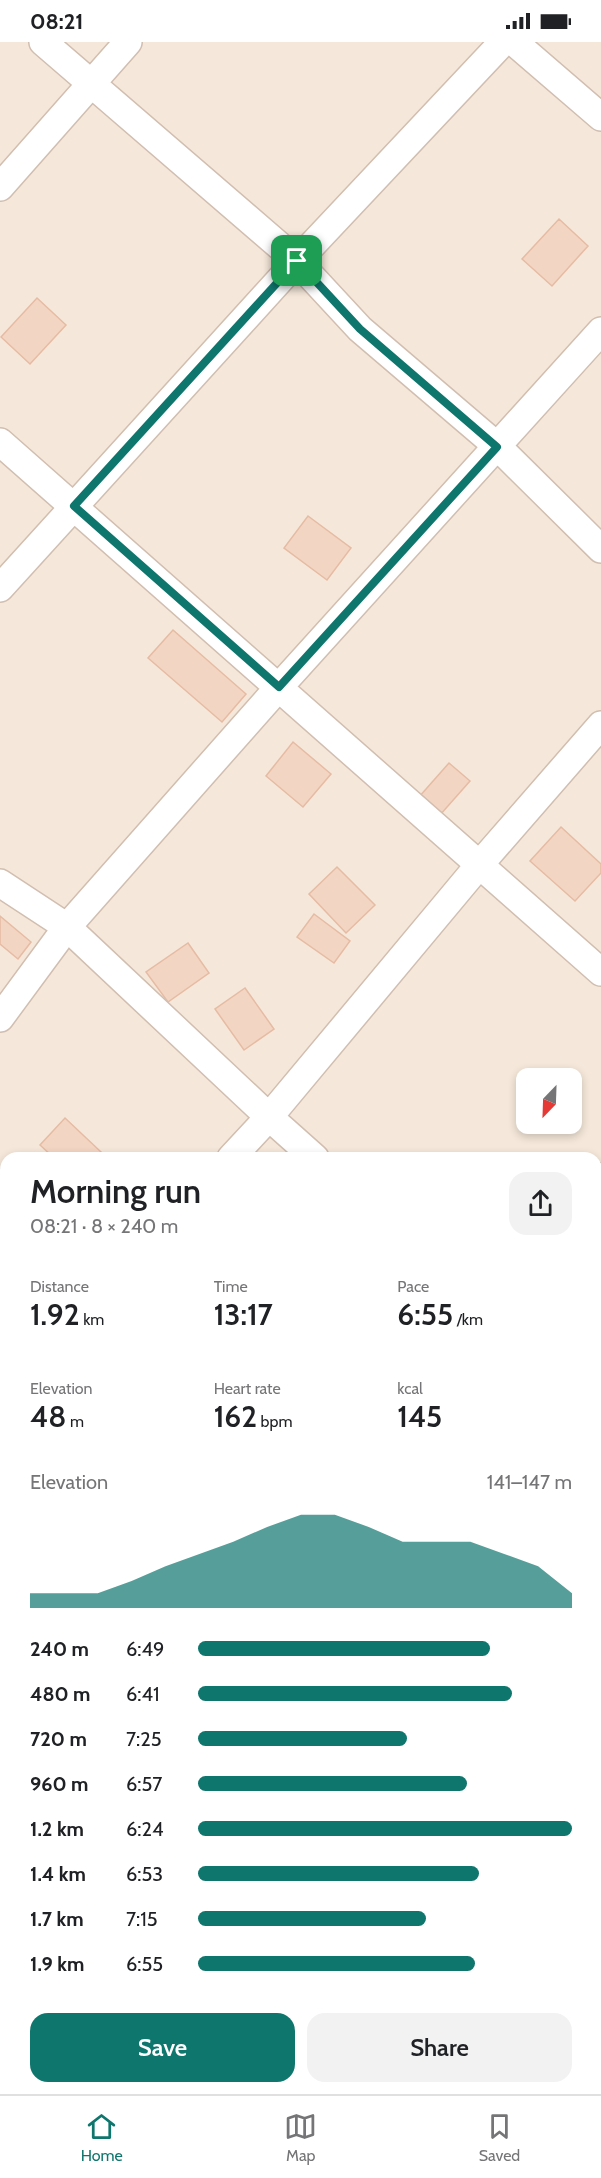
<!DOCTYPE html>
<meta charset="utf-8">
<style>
body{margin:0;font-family:Cabin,sans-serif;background:#f2f2f2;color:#202124;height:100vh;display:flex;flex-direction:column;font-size:22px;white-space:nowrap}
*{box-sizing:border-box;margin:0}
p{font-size:20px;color:#757577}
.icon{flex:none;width:33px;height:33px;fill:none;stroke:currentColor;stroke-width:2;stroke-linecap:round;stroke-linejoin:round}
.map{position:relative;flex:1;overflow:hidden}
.details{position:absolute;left:0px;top:1110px;width:602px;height:942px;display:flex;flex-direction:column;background:#fff;border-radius:18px 18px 0 0;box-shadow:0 3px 9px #0003}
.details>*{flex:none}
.needle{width:39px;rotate:203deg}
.controls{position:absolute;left:516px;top:1026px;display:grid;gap:12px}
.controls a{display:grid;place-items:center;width:66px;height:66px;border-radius:12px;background:#fff;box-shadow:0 3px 9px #0003;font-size:30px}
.pin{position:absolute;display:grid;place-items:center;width:51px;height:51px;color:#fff;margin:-26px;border-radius:12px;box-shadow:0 3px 9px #0006}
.round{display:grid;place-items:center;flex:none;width:63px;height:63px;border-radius:18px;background:#f2f2f2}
.overview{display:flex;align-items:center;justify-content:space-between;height:102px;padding:0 30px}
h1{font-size:33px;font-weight:600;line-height:45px}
.stats{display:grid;grid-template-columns:repeat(3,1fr);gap:9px;height:102px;padding:6px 30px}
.stats div{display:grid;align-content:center}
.stats b{font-size:30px;font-weight:600}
.stats small{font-size:16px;font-weight:400}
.stats p{font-size:16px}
.chart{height:168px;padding:12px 30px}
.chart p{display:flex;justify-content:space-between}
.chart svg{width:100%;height:108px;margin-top:6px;fill:#0f766e;opacity:.7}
.cta{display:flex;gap:12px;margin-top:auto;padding:12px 30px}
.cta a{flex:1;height:69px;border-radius:18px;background:#0f766e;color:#fff;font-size:24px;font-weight:600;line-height:69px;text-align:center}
.cta a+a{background:#f2f2f2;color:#202124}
ul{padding:0 30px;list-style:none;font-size:20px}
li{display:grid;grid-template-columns:96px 72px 1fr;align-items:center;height:45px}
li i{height:15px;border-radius:8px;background:#0f766e}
.status{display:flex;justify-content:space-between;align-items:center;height:42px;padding:0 30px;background:#fff;direction:ltr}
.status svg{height:16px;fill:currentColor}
.tab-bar{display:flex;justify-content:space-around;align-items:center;height:84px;border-top:2px solid #e0e0e0;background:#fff;font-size:16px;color:#757577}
.tab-bar a{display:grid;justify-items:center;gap:3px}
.tab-bar .active{color:#0f766e}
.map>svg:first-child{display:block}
</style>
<div class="status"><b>08:21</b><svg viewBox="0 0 49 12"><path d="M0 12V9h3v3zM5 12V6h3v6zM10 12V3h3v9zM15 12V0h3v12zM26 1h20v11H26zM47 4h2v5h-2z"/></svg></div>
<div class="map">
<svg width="601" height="2052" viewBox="0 0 601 2052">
<rect width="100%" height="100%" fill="#fdf6ec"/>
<path fill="#f5e8da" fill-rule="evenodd" d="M0,0H601V2052H0ZM526,1036H572V1082H526ZM6,1116H596V2046H6Z"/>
<path fill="#fde8e0" d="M601,1172V1368L596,1374V1178Z"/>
<path fill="#f3d5c3" stroke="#e6bba3" stroke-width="1.5" d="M559,177L588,204L552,244L522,217Z
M37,256L66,283L30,322L1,295Z
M308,474L351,506L327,538L284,506Z
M173,588L246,652L222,680L148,616Z
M293,700L331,732L303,765L266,734Z
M449,721L470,739L440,773L419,755Z
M561,785L601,822V831L575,859L530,819Z
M337,825L375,863L346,891L309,852Z
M314,872L350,899L334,921L297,895Z
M0,874L31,900L18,917L0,902Z
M188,901L209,931L168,960L146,930Z
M245,946L274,987L244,1008L215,967Z
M65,1076L101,1110L95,1116H54L40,1103Z
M601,1236V1255L596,1262V1242Z
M601,1276V1296L596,1291V1282Z
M596,1451L601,1456V1528L596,1534Z"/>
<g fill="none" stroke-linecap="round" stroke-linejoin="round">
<defs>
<path id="street" d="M43,0L297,219L360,287L497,404L601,507
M514,0L601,75
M0,145L128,0
M0,400L601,930
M0,546L297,219L503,0
M0,841L67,885L269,1075L231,1116
M0,976L67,885L279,645L601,289
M315,1116L269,1075L480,822L601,683
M596,1141L601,1135
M0,1370L6,1363
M596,1573L601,1578
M596,1758L601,1752
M0,1793L6,1787
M314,2052L320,2046"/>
</defs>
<use href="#street" stroke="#d1beb0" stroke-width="30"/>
<use href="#street" stroke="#fff" stroke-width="27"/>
</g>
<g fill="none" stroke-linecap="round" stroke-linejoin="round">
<defs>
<path id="route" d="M297,219L360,287L497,405L279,645L74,464Z"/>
</defs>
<use href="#route" stroke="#fff" stroke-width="12"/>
<use href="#route" stroke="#0f766e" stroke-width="8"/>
</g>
</svg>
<div class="controls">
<a><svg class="needle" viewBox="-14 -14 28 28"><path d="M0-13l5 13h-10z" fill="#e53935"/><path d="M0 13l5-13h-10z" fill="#757577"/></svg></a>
</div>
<div class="pin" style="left:297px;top:219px;background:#1e9e55"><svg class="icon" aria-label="arrive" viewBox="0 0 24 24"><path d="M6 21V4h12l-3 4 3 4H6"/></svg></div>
<section class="details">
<div class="overview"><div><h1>Morning run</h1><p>08:21 · 8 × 240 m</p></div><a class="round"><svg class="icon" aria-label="share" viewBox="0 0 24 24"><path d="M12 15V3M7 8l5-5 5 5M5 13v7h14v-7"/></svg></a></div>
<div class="stats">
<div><p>Distance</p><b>1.92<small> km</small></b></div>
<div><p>Time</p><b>13:17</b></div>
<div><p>Pace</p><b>6:55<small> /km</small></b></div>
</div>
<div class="stats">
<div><p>Elevation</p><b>48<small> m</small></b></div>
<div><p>Heart rate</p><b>162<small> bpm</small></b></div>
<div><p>kcal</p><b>145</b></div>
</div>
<div class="chart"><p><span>Elevation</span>141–147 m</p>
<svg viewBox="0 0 160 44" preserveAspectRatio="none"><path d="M0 44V38L10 38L20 38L30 33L40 27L50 22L60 17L70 11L80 6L90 6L100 11L110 17L120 17L130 17L140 22L150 27L160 38V44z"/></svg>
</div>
<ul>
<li><b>240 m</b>6:49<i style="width:78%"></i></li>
<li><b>480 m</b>6:41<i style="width:84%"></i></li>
<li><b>720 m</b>7:25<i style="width:56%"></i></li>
<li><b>960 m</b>6:57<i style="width:72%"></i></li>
<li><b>1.2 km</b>6:24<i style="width:100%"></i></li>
<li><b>1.4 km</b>6:53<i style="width:75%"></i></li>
<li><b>1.7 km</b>7:15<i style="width:61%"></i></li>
<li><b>1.9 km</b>6:55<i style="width:74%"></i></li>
</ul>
<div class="cta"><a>Save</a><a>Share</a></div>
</section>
</div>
<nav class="tab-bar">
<a class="active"><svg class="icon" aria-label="home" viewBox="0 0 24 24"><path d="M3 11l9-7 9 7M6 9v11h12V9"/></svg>Home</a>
<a><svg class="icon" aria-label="map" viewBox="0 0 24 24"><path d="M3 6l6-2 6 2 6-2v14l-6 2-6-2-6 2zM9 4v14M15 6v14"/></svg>Map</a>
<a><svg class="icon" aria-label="saved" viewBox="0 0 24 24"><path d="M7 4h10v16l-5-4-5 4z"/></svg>Saved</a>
</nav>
